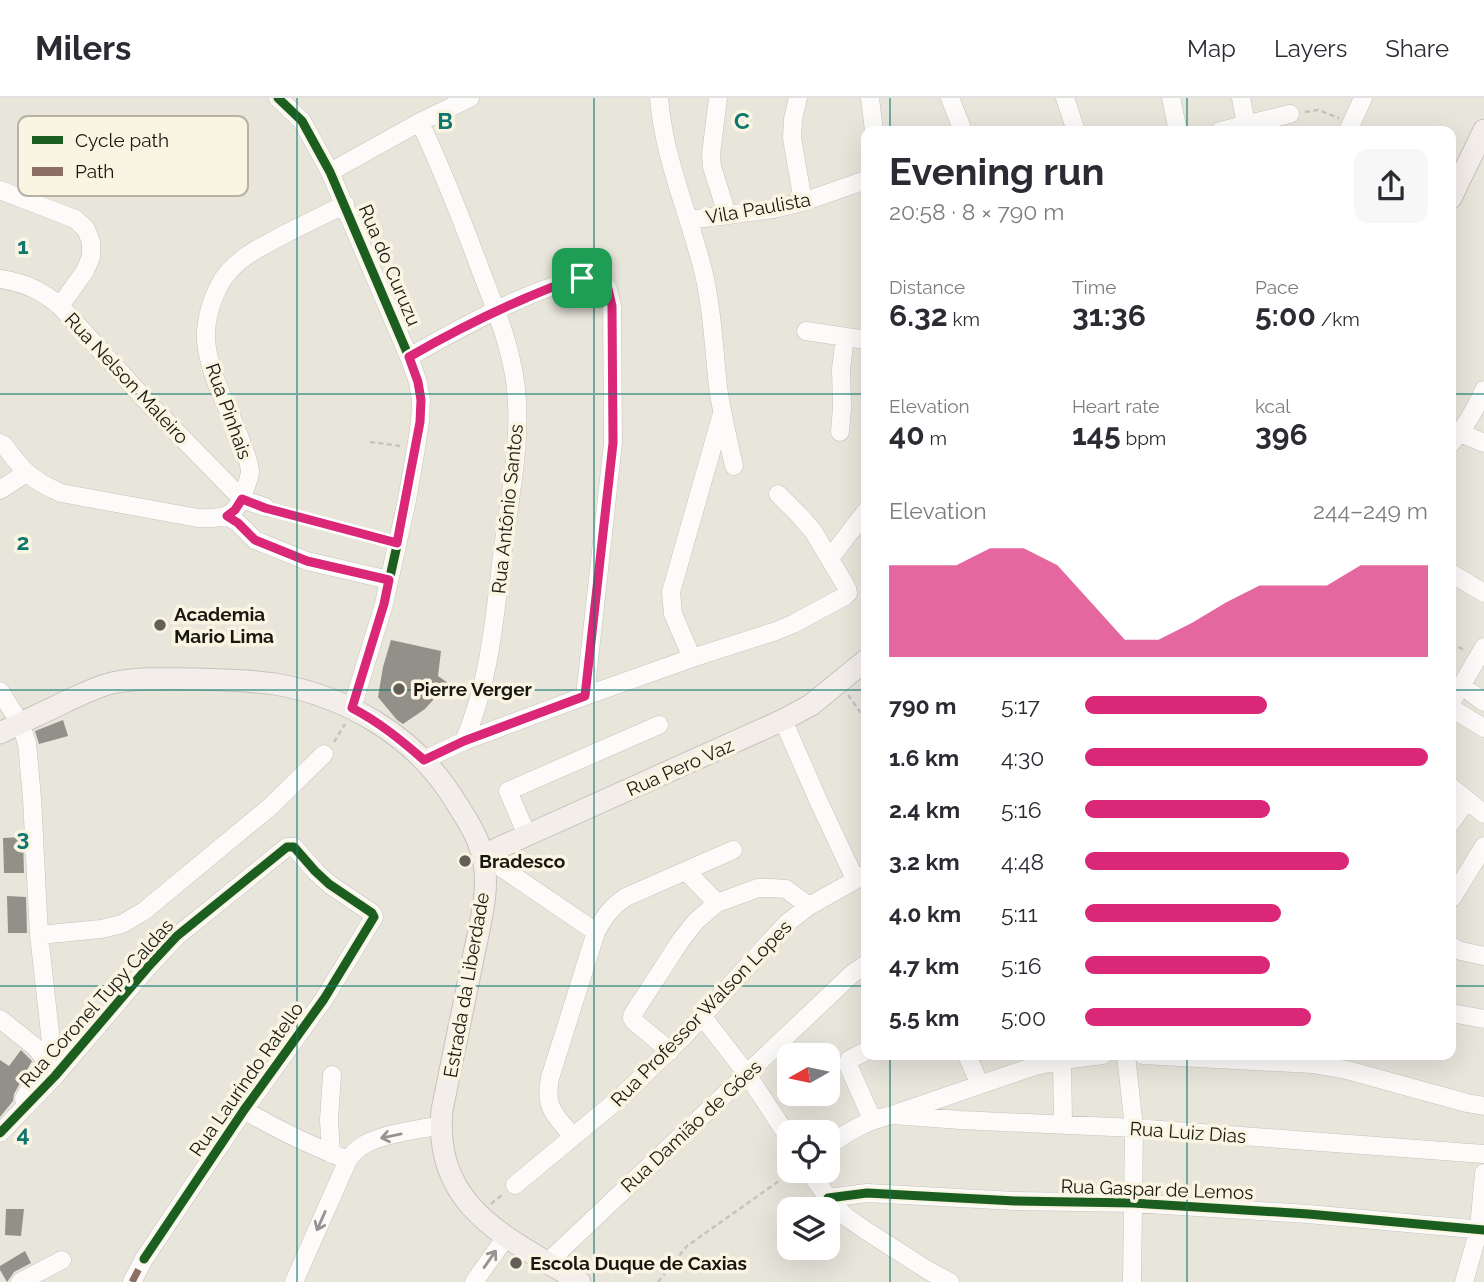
<!DOCTYPE html>
<meta charset="utf-8">
<style>
body{margin:0;font-family:Raleway,sans-serif;background:#f7f7f7;color:#2b2b33;height:100vh;display:flex;flex-direction:column;font-size:26px;white-space:nowrap}
*{box-sizing:border-box;margin:0}
p{font-size:23px;color:#7c7c81}
.icon{flex:none;width:38px;height:38px;fill:none;stroke:currentColor;stroke-width:2;stroke-linecap:round;stroke-linejoin:round}
.map{position:relative;flex:1;overflow:hidden}
.sheet{position:absolute;left:861px;top:28px;width:595px;height:934px;display:flex;flex-direction:column;background:#fff;border-radius:14px;box-shadow:0 7px 28px #0002}
.sheet>*{flex:none}
.needle{width:46px;rotate:261deg}
.tools{position:absolute;left:777px;top:945px;display:grid;gap:14px}
.tools a{display:grid;place-items:center;width:63px;height:63px;border-radius:14px;background:#fff;box-shadow:0 7px 28px #0002;font-size:35px}
.pin{position:absolute;display:grid;place-items:center;width:60px;height:60px;color:#fff;margin:-30px;border-radius:14px;box-shadow:0 4px 10px #0006}
.round{display:grid;place-items:center;flex:none;width:74px;height:74px;border-radius:14px;background:#f7f7f7}
.overview{display:flex;align-items:center;justify-content:space-between;height:119px;padding:0 28px}
h1{font-size:38px;font-weight:700;line-height:52px}
.metrics{display:grid;grid-template-columns:repeat(3,1fr);gap:10px;height:119px;padding:7px 28px}
.metrics div{display:grid;align-content:center}
.metrics b{font-size:30px;font-weight:700}
.metrics small{font-size:19px;font-weight:400}
.metrics p{font-size:19px}
.chart{height:196px;padding:14px 28px}
.chart p{display:flex;justify-content:space-between}
.chart svg{width:100%;height:126px;margin-top:7px;fill:#db2777;opacity:.7}
ul{padding:0 28px;list-style:none;font-size:23px}
li{display:grid;grid-template-columns:112px 84px 1fr;align-items:center;height:52px}
li i{height:18px;border-radius:9px;background:#db2777}
header{display:flex;align-items:center;gap:42px;box-sizing:border-box;height:98px;padding:0 35px;background:#fff;border-bottom:2px solid #e1e1e2}
header strong{font-size:33px}
nav{display:flex;gap:38px;margin-inline-start:auto;font-size:24px}
.map>svg:first-child{display:block}
</style>
<header>
<strong>Milers</strong>
<nav><a>Map</a><a>Layers</a><a>Share</a></nav>
</header>
<div class="map">
<svg width="1484" height="1184" viewBox="0 0 1484 1184">
<rect width="100%" height="100%" fill="#e8e5db"/>
<path fill="#929088" d="M391,542L441,553L438,578L448,585L425,611L403,626L397,622L378,599L383,569Z
M63,622L68,638L39,646L35,633Z
M23,739L24,775H4L3,740Z
M7,798L26,799L27,835H8Z
M21,952L32,963L14,996L13,1003L0,1019V962L9,968Z
M6,1111H24L21,1138L5,1137Z
M25,1153L31,1165L14,1174L7,1184L0,1172V1168Z"/>
<g fill="none" stroke-linecap="round" stroke-linejoin="round">
<defs>
<path id="minor" d="M278,0L302,23L330,74L409,259L418,284L421,302L420,324L416,350L407,402L384,506L352,610
M659,0C664,61 688,113 703,172C712,210 714,250 718,289C722,316 728,342 734,368
M718,0L711,56L712,69L727,116
M798,0L793,21L792,40L803,104
M870,0L874,33
M950,0L963,33
M1065,0L1076,33
M1171,0L1178,33
M1241,0L1246,26
M420,24C443,74 463,124 482,176C498,217 515,259 517,303C520,358 507,413 501,467C494,527 488,588 464,643
M1220,33L1290,16
M1348,33L1363,0
M330,74L420,24L470,0
M0,92L75,121L86,131L91,144V159L85,173L60,208
M689,122L773,111L803,104L866,82
M0,181C25,185 41,192 60,208L151,308L242,401L265,409
M806,233L866,242
M409,259C448,237 560,172 601,181L608,191L612,208L613,345L585,598
M840,334L842,310L841,271L845,239
M1460,335L1484,345
M0,345L4,347C23,373 31,382 61,395L198,420C222,421 235,420 244,395C246,388 249,381 250,374C250,364 244,353 241,343C229,310 209,278 206,242C205,222 212,199 223,181C239,158 263,148 287,135C307,125 326,116 345,106
M1451,345C1466,329 1475,312 1484,292
M0,392L26,375
M227,418L238,425L255,442L307,463L389,482
M830,460L866,413
M1451,475L1484,495
M692,560L673,516L671,494L721,319
M1462,588L1484,604
M0,593L20,625L27,645L32,700L39,837L51,944V952L24,1001
M1451,605L1484,549
M1451,610L1484,630
M783,622L818,702L855,781
M424,662L464,643L585,598L692,560L776,533L793,526L845,498L848,495L847,490L813,433L799,417L778,396
M1451,689L1484,716
M1451,725L1466,703
M527,737L508,693L659,627
M483,757L596,834
M686,773L717,805
M1452,800L1484,748
M39,837L101,831L122,826L144,813L271,708L324,656
M1451,848L1461,853L1484,858
M1451,915L1484,921
M702,918L747,976L789,1040
M0,921L34,948L40,955L49,969
M670,953L635,924L632,920L633,916L681,842L696,823L717,805L758,790H771L786,791L809,808
M866,953L849,962L848,967L872,1021
M967,957L980,987
M1126,957L1134,1030L1132,1184
M1143,957L1312,966L1347,972L1467,1005L1484,1008
M1062,962L1063,1026
M244,1012C278,1032 311,1048 348,1062
M892,1017L961,1022L1134,1030L1484,1056
M0,1035L55,978L148,869L177,838L287,749H294L315,773L329,786L372,815L374,819L324,901L244,1012L202,1074L144,1161L132,1184
M573,1039C555,1017 544,1010 550,980L596,834C604,819 611,809 626,799L733,752
M828,1048C849,1033 866,1023 892,1017L1035,968L1062,962L1103,957
M331,1056L329,1022L332,977
M809,1073L828,1100L845,1118L865,1132L929,1173L950,1184
M515,1087L621,999L684,938L787,825L809,808L866,776
M828,1100L867,1095L1015,1103L1133,1105L1308,1116L1484,1132
M548,1164L852,876L866,866
M20,1184L62,1162
M294,1184L348,1062C351,1058 355,1053 359,1050C377,1036 418,1032 441,1027
M474,1184L506,1139
M1464,1184L1479,1131L1484,1075"/>
<path id="major" d="M1451,100L1484,32
M0,635C22,624 45,614 67,603C83,596 99,587 117,584C143,579 169,581 196,581C222,582 249,582 275,586C345,598 411,636 450,695C462,714 477,735 482,756C492,791 478,832 472,866C462,915 452,964 442,1012C433,1111 509,1140 580,1184
M483,757L783,622L811,607L866,562"/>
</defs>
<use href="#minor" stroke="#c6c3bc" stroke-width="19"/>
<use href="#major" stroke="#c4c3be" stroke-width="23"/>
<path stroke="#c5c4c0" stroke-width="2.5" stroke-dasharray="5 3.5" stroke-linecap="butt" d="M1305,14L1318,12L1339,20
M370,344L401,348
M279,413L384,441
M1451,545L1466,553
M848,597L866,622
M334,644L345,626
M491,1106L502,1097
M658,1184L687,1148L793,1073"/>
<use href="#minor" stroke="#fcfbfa" stroke-width="18"/>
<use href="#major" stroke="#f4eeeb" stroke-width="21"/>
<path stroke="#8d6e63" stroke-width="7" stroke-dasharray="14 7" stroke-linecap="butt" d="M132,1184L144,1161"/>
<defs>
<path id="cycleway" d="M278,0L302,23L330,74L409,259L418,284L421,302L420,324L416,350L407,402L384,506L352,610
M0,1035L55,978L148,869L177,838L287,749H294L315,773L329,786L372,815L374,819L324,901L244,1012L144,1161
M828,1100L867,1095L1015,1103L1133,1105L1308,1116L1484,1132"/>
</defs>
<use href="#cycleway" stroke="#faf5e3" stroke-width="13"/>
<use href="#cycleway" stroke="#1b5e20" stroke-width="9"/>
</g>
<defs><path id="oneway-shaft" d="M-6 0H5M1.5-3L5.5 0L1.5 3" fill="none" stroke-width="1.6" stroke-linecap="round" stroke-linejoin="round" transform="scale(1.75)"/></defs>
<g stroke="#959491">
<use href="#oneway-shaft" transform="translate(391 1038) rotate(168)"/>
<use href="#oneway-shaft" transform="translate(321 1123) rotate(114)"/>
<use href="#oneway-shaft" transform="translate(490 1161) rotate(-55)"/>
</g>
<g fill="none" stroke-linecap="round" stroke-linejoin="round">
<defs>
<path id="route" d="M594,179L601,181L608,191L612,208L613,345L585,598L464,643L424,662C401,642 379,624 352,610L384,506L389,482L307,463L255,442L238,425L227,418L235,412L242,401L265,410L397,445L420,324L421,302L418,284L409,259C447,237 486,217 526,200C547,191 571,180 594,179Z"/>
</defs>
<use href="#route" stroke="#fff" stroke-width="14"/>
<use href="#route" stroke="#db2777" stroke-width="9"/>
</g>
<path fill="none" stroke="#0f766e" stroke-width="2" stroke-opacity="0.55" d="M297,0V1184M594,0V1184M890,0V33M1187,0V33M0,296H866M1451,296H1484M0,592H866M1451,592H1484M0,888H866M1451,888H1484M890,957V1184M1187,957V1184"/>
<g fill="#615f57" stroke="#faf5e3" stroke-width="2.5">
<circle cx="160" cy="527" r="7"/>
<circle cx="399" cy="591" r="7"/>
<circle cx="465" cy="763" r="7"/>
<circle cx="516" cy="1165" r="7"/>
</g>
<g text-anchor="middle" stroke-width="7" stroke-linejoin="round" paint-order="stroke">
<g font-size="19" fill="#181710" stroke="#faf5e3">
<text transform="translate(758 110) rotate(-10)" y="7">Vila Paulista</text>
<text transform="translate(390 167) rotate(67)" y="7">Rua do Curuzu</text>
<text transform="translate(127 280) rotate(47)" y="7">Rua Nelson Maleiro</text>
<text transform="translate(229 313) rotate(70)" y="7">Rua Pinhais</text>
<text transform="translate(507 411) rotate(-84)" y="7">Rua Antônio Santos</text>
<text transform="translate(680 669) rotate(-24)" y="7">Rua Pero Vaz</text>
<text transform="translate(466 887) rotate(-80)" y="7">Estrada da Liberdade</text>
<text transform="translate(96 905) rotate(-48)" y="7">Rua Coronel Tupy Caldas</text>
<text transform="translate(701 915) rotate(-46)" y="7">Rua Professor Walson Lopes</text>
<text transform="translate(246 981) rotate(-55)" y="7">Rua Laurindo Ratello</text>
<text transform="translate(691 1028) rotate(-43)" y="7">Rua Damião de Góes</text>
<text transform="translate(1188 1034) rotate(4)" y="7">Rua Luiz Dias</text>
<text transform="translate(1157 1091) rotate(2)" y="7">Rua Gaspar de Lemos</text>
</g>
<g font-size="19" font-weight="bold" fill="#181710" stroke="#faf5e3" text-anchor="start">
<text x="174" y="523">Academia<tspan x="174" dy="22">Mario Lima</tspan></text>
<text x="413" y="598">Pierre Verger</text>
<text x="479" y="770">Bradesco</text>
<text x="530" y="1172">Escola Duque de Caxias</text>
</g>
</g>
<rect x="18" y="18" width="230" height="80" rx="10" fill="#faf5e3" stroke="#b6b2a4" stroke-width="2"/>
<rect x="32" y="38" width="31" height="8" fill="#1b5e20"/>
<rect x="32" y="69" width="31" height="9" fill="#8d6e63"/>
<g font-size="19" fill="#181710">
<text x="75" y="49">Cycle path</text>
<text x="75" y="80">Path</text>
</g>
<g font-size="23" text-anchor="middle" font-weight="bold" fill="#0f766e" stroke="#faf5e3" stroke-width="7" stroke-linejoin="round" paint-order="stroke">
<text x="445" y="31">B</text>
<text x="742" y="31">C</text>
<text x="23" y="156">1</text>
<text x="23" y="452">2</text>
<text x="23" y="748">3</text>
<text x="23" y="1044">4</text>
</g>
</svg>
<div class="tools">
<a><svg class="needle" viewBox="-14 -14 28 28"><path d="M0-13l5 13h-10z" fill="#e53935"/><path d="M0 13l5-13h-10z" fill="#7c7c81"/></svg></a>
<a><svg class="icon" aria-label="locate" viewBox="0 0 24 24"><circle cx="12" cy="12" r="6"/><path d="M12 2v4M12 18v4M2 12h4M18 12h4"/></svg></a>
<a><svg class="icon" aria-label="layers" viewBox="0 0 24 24"><path d="M12 4l9 5-9 5-9-5zM3 14l9 5 9-5"/></svg></a>
</div>
<div class="pin" style="left:582px;top:180px;background:#1e9e55"><svg class="icon" aria-label="arrive" viewBox="0 0 24 24"><path d="M6 21V4h12l-3 4 3 4H6"/></svg></div>
<section class="sheet">
<div class="overview"><div><h1>Evening run</h1><p>20:58 · 8 × 790 m</p></div><a class="round"><svg class="icon" aria-label="share" viewBox="0 0 24 24"><path d="M12 15V3M7 8l5-5 5 5M5 13v7h14v-7"/></svg></a></div>
<div class="metrics">
<div><p>Distance</p><b>6.32<small> km</small></b></div>
<div><p>Time</p><b>31:36</b></div>
<div><p>Pace</p><b>5:00<small> /km</small></b></div>
</div>
<div class="metrics">
<div><p>Elevation</p><b>40<small> m</small></b></div>
<div><p>Heart rate</p><b>145<small> bpm</small></b></div>
<div><p>kcal</p><b>396</b></div>
</div>
<div class="chart"><p><span>Elevation</span>244–249 m</p>
<svg viewBox="0 0 160 44" preserveAspectRatio="none"><path d="M0 44V12L10 12L20 12L30 6L40 6L50 12L60 25L70 38L80 38L90 32L100 25L110 19L120 19L130 19L140 12L150 12L160 12V44z"/></svg>
</div>
<ul>
<li><b>790 m</b>5:17<i style="width:53%"></i></li>
<li><b>1.6 km</b>4:30<i style="width:100%"></i></li>
<li><b>2.4 km</b>5:16<i style="width:54%"></i></li>
<li><b>3.2 km</b>4:48<i style="width:77%"></i></li>
<li><b>4.0 km</b>5:11<i style="width:57%"></i></li>
<li><b>4.7 km</b>5:16<i style="width:54%"></i></li>
<li><b>5.5 km</b>5:00<i style="width:66%"></i></li>
</ul>
</section>
</div>
